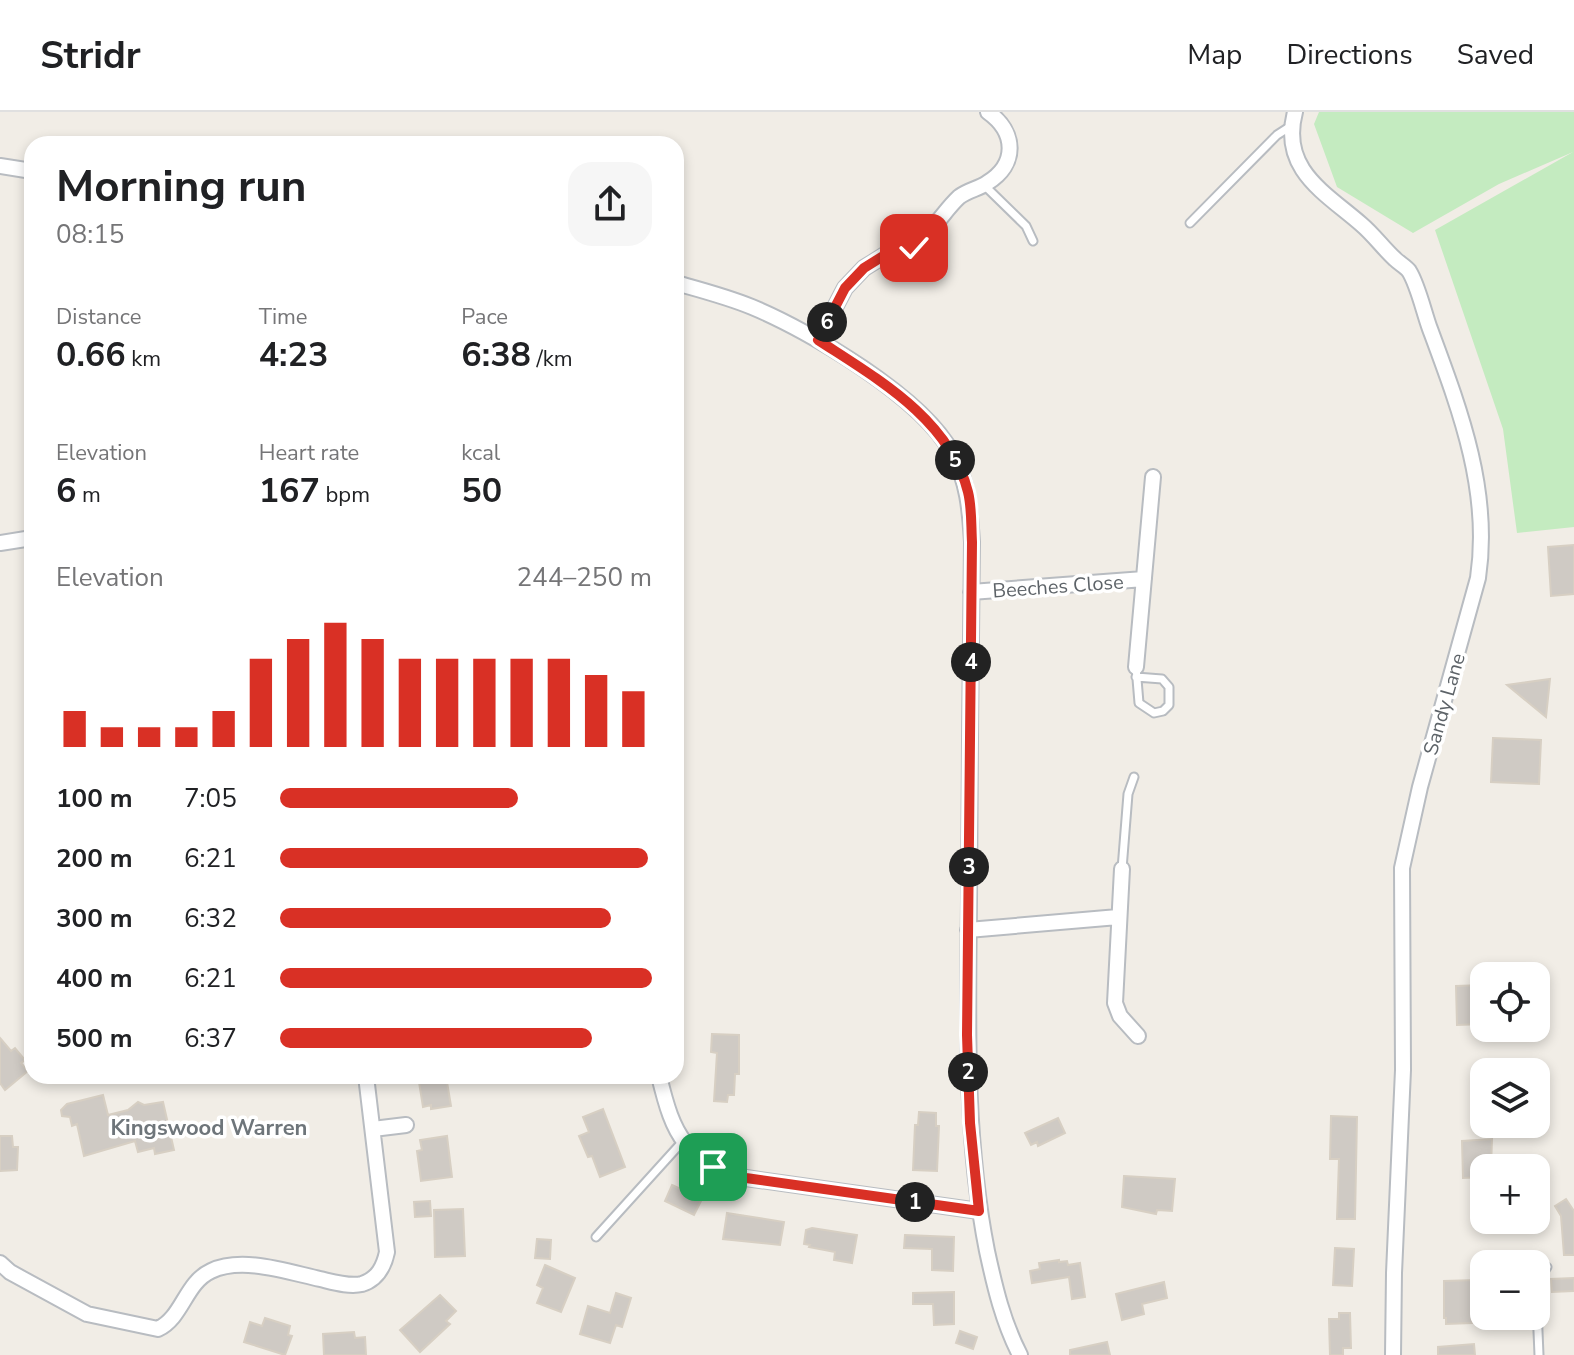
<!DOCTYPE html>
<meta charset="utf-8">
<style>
body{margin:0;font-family:"Nunito Sans",sans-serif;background:#f6f6f6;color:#202124;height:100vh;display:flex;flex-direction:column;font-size:30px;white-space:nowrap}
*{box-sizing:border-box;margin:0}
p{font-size:26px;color:#757577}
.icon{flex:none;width:44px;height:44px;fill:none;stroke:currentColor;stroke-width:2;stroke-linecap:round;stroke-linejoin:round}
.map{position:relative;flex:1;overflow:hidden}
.details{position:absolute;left:24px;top:24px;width:660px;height:948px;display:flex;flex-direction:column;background:#fff;border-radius:24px;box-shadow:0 4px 12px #0003}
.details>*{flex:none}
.controls{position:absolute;left:1470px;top:850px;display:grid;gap:16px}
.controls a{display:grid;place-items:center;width:80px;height:80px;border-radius:16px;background:#fff;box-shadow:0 4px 12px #0003;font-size:40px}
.pin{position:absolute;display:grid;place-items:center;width:68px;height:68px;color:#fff;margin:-34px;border-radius:16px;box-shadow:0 4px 12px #0006}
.km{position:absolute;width:40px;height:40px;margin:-20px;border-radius:50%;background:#222;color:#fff;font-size:22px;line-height:40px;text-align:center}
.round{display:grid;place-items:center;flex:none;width:84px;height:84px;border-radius:24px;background:#f6f6f6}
.overview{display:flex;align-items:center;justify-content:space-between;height:136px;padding:0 32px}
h1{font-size:44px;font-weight:700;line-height:60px}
.stats{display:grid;grid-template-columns:repeat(3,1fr);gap:12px;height:136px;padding:8px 32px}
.stats div{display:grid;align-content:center}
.stats b{font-size:34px;font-weight:700}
.stats small{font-size:22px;font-weight:400}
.stats p{font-size:22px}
.chart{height:224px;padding:16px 32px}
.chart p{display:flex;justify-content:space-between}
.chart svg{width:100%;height:144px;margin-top:8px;stroke:#d93025;stroke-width:6}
ul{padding:0 32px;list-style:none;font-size:26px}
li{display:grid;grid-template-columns:128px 96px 1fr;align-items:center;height:60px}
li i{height:20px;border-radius:10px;background:#d93025}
header{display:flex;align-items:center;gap:48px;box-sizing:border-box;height:112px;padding:0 40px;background:#fff;border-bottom:2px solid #e0e0e0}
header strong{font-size:38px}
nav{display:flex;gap:44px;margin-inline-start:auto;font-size:28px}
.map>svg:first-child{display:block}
</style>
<header>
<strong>Stridr</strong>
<nav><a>Map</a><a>Directions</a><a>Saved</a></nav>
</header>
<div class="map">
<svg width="1574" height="1243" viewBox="0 0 1574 1243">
<rect width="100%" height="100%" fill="#f1ede6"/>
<path fill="#c4ebc0" d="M1319,0H1574V415L1517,421L1503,317L1435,118L1573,40L1499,72L1413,121L1337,75L1314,12Z"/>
<path fill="#cfcac4" stroke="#d7cfc3" stroke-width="2" d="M1574,433V482L1551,484L1548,435Z
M1550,567L1546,605L1507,573Z
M1493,626L1541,628L1539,672L1491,670Z
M1484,873V912L1457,913L1456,874Z
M712,922L739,923V962H735L734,983H728L727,990L714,989L717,941L711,940Z
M0,926L11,939L15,936L25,948L21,951L28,959L5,978L0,971Z
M418,964H446L451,994L431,997V993L423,995Z
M103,983L108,1003L128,998L138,990L144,993L163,990L174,1038L155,1042L154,1036L138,1040L135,1029L84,1044L77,1012L72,1014L70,1005L62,1004L61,998L67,992Z
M603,997L625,1055L600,1065L592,1044L588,1045L579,1024L589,1020L583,1005Z
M919,1000L936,1001V1014H939L937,1059L913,1058L915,1013H918Z
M1331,1004L1357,1005L1355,1107H1337L1339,1047H1330Z
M1058,1006L1065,1021L1038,1034L1037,1030L1031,1033L1025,1021Z
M0,1024H12L13,1035H18L17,1058L0,1059Z
M447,1024L452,1065L421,1069L417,1039L422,1038L420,1028Z
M1492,1027L1491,1056H1484V1065L1463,1066L1462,1029Z
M1124,1064L1175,1067L1172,1099L1157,1098L1156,1102L1122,1095Z
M672,1073L702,1087L694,1103L665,1089Z
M1566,1087L1574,1099V1143H1564L1561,1104L1555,1094Z
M430,1089L431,1104L415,1105L414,1090Z
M463,1097L465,1144L435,1145L434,1098Z
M727,1101L784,1110L780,1133L723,1127Z
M812,1116L857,1123L852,1151L834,1148L835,1140L809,1135L810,1133L804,1132L806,1118Z
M905,1123L954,1125L953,1159L932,1158V1137L904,1136Z
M537,1127L551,1128L550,1147L535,1146Z
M1335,1136L1354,1137L1352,1174L1333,1173Z
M1059,1148V1150L1067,1149L1068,1153L1080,1151L1085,1185L1072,1187L1069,1165L1032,1171L1030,1159L1040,1157L1039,1151Z
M545,1153L575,1166L561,1200L537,1191L543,1176L537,1173Z
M1574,1166V1179L1552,1180L1551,1167Z
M1476,1168L1477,1179H1471L1472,1211L1446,1212V1206H1444V1169Z
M1164,1170L1167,1186L1142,1192L1144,1202L1122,1208L1116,1182Z
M954,1180V1212L934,1213L933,1192H913V1181Z
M616,1181L631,1186L622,1215L616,1213L610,1231L580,1222L588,1194L610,1201Z
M440,1183L456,1199L446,1209L450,1212L420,1240L400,1218Z
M1339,1201H1350L1351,1236H1343V1243H1330L1329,1207H1339Z
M265,1206L290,1214L288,1223L292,1224L285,1243L244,1230L250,1210L262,1214Z
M960,1219L977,1225L973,1237L956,1231Z
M354,1220L355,1226L365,1225L366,1243H324L323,1222Z
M1107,1230L1110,1243H1070V1238Z
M1474,1232L1475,1243H1438V1235Z"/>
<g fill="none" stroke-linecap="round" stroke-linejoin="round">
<defs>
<path id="service" d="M984,73L1026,114L1033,129
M1190,111L1277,23L1291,14
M1136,555L1139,591L1154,601L1163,599L1169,593V575L1162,567L1136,565
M1122,757L1128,682L1134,665
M596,1125L683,1029
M1539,1243L1536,1172L1547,1155"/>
<path id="minor" d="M1295,0C1280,57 1324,80 1361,112C1374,123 1383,136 1395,147C1399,151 1406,155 1409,159C1418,173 1424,201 1430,217C1460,298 1491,379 1478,466L1420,675L1402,756L1403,958L1394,1161L1393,1243
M0,54L32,59
M895 132a10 10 0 1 1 20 0a10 10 0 1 1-20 0Z
M915,128C937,116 942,101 959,85C968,78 978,77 987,71C1018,52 1016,20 988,0
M676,171C701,178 728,185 752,195C810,219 922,285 952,341C968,369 970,399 972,430C970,549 970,669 969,788C968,906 964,1023 987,1139C995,1176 1003,1210 1020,1243
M818,228L845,176L864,156L896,136
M0,431L32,426
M971,480L1144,467
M1136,555L1153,365
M1122,757L1115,891L1120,904L1138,924
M968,818L1118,805
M659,964C674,1026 684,1045 746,1066L979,1099
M373,1017L406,1013
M0,1151L10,1160L87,1202L158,1217C183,1205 185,1171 211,1159C242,1144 288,1160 320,1167C333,1170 349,1175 362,1172C378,1167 384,1154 387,1140L366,964"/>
</defs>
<use href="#service" stroke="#b8bcc1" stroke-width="11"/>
<use href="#minor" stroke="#b8bcc1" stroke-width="18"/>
<use href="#service" stroke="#fff" stroke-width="7"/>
<use href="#minor" stroke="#fff" stroke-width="14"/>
</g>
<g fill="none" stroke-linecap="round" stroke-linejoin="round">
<defs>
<path id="route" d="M713,1055L746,1066L979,1099L970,1011L967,923L972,430C971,414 972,396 968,380C950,307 876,266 818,228L845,176L864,156L896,136L901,141H909L914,136"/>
</defs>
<use href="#route" stroke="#fff" stroke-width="16"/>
<use href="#route" stroke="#d93025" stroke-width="10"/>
</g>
<g text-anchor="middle" stroke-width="7" stroke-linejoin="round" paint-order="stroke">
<g font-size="20" fill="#5d6368" stroke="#fff">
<text transform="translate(1058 474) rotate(-4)" y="7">Beeches Close</text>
<text transform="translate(1444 592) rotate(-74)" y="7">Sandy Lane</text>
</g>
<g font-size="22" font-weight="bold" fill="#6e757a" stroke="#fff">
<text x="209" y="1023">Kingswood Warren</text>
</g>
</g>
</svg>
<div class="controls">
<a><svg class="icon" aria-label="locate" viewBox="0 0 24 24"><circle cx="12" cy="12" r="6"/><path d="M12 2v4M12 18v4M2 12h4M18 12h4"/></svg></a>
<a><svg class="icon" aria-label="layers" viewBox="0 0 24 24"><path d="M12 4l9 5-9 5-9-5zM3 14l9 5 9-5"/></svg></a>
<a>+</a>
<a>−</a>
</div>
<div class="pin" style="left:713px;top:1055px;background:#1e9e55"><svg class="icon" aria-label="arrive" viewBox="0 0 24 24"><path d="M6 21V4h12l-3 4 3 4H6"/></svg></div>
<div class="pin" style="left:914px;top:136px;background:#d93025"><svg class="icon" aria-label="check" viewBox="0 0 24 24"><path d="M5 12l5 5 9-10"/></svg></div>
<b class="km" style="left:915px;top:1090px">1</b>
<b class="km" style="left:968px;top:960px">2</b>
<b class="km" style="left:969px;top:755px">3</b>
<b class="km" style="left:971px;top:550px">4</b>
<b class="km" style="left:955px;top:348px">5</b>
<b class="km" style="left:827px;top:210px">6</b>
<section class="details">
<div class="overview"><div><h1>Morning run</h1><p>08:15</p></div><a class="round"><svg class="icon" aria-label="share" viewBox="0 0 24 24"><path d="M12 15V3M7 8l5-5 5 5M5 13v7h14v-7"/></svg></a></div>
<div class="stats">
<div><p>Distance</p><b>0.66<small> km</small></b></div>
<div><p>Time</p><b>4:23</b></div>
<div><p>Pace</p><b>6:38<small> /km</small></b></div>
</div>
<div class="stats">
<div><p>Elevation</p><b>6<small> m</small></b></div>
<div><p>Heart rate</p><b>167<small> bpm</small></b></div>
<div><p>kcal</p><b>50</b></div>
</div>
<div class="chart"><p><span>Elevation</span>244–250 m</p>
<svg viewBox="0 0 160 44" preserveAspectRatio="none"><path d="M5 44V33M15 44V38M25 44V38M35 44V38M45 44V33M55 44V17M65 44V11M75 44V6M85 44V11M95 44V17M105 44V17M115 44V17M125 44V17M135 44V17M145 44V22M155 44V27"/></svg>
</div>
<ul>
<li><b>100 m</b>7:05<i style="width:64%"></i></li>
<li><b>200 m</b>6:21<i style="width:99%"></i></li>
<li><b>300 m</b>6:32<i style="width:89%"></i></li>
<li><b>400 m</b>6:21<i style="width:100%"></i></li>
<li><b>500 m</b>6:37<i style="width:84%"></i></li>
</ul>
</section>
</div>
